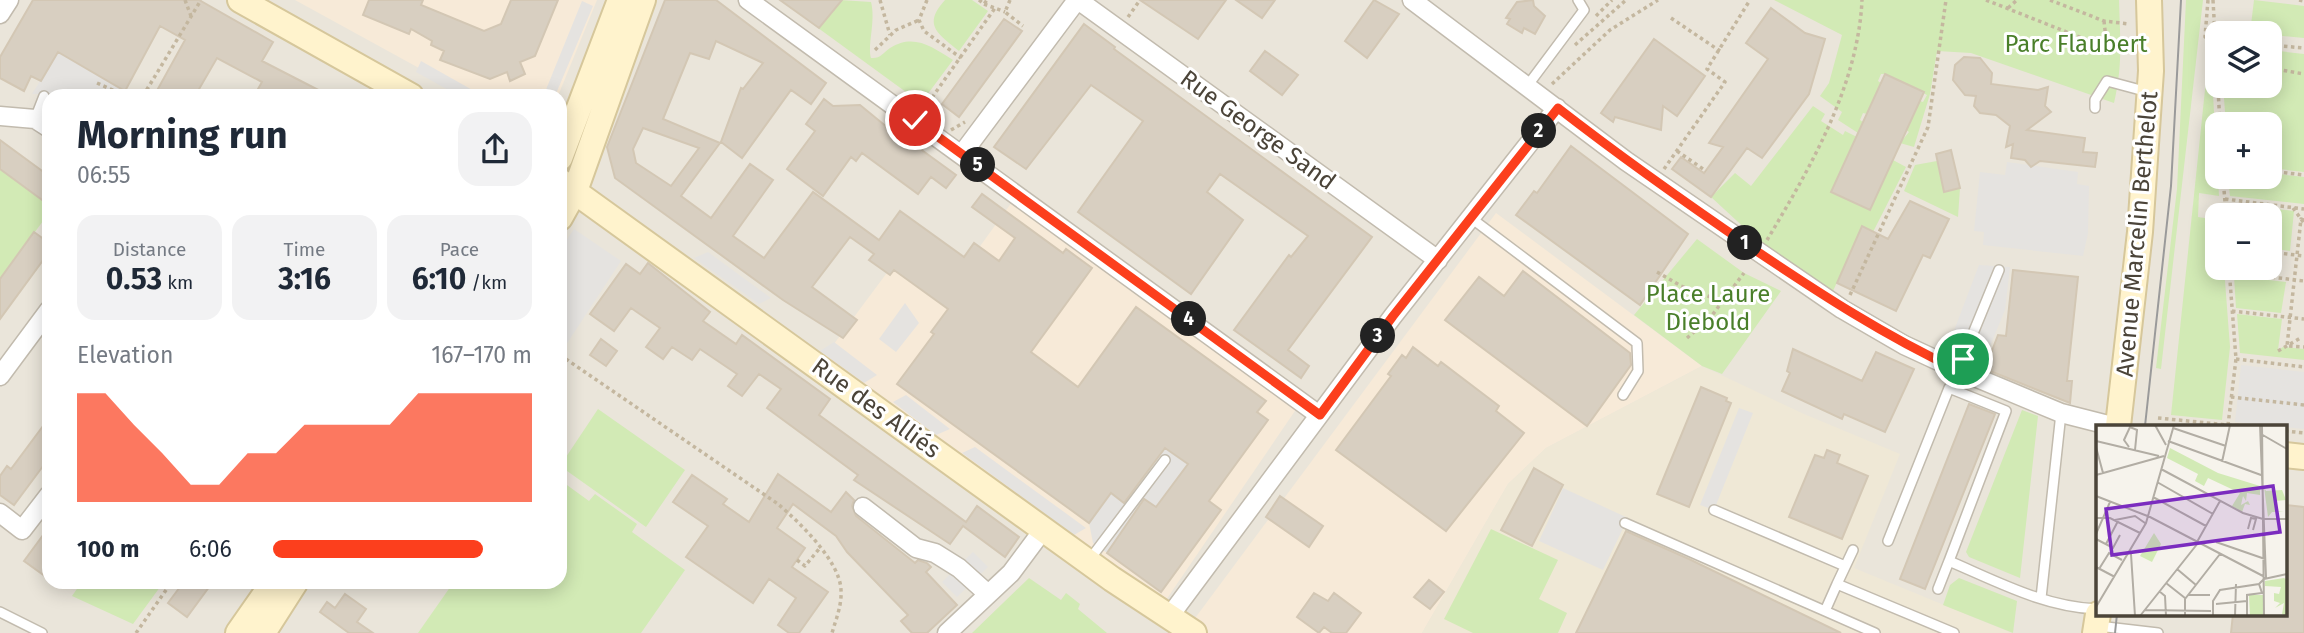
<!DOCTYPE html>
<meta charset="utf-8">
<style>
body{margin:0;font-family:"Fira Sans",sans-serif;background:#f2f2f3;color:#1f2937;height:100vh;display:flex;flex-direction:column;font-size:26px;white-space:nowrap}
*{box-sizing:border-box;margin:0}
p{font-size:23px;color:#747a83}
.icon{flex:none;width:38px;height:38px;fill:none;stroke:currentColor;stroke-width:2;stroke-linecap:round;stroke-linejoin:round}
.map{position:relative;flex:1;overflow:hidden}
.drawer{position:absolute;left:42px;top:89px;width:525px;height:500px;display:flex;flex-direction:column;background:#fff;border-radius:21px;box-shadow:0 4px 18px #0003}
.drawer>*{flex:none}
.buttons{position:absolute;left:2205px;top:21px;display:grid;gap:14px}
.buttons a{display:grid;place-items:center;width:77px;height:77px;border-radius:14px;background:#fff;box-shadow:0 4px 18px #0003;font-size:35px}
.pin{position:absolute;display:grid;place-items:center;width:60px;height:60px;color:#fff;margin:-30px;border:4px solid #fff;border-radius:50%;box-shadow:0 2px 7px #0007}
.km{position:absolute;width:35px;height:35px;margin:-18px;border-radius:50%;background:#222;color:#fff;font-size:19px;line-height:35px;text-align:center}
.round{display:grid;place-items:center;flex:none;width:74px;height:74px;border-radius:21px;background:#f2f2f3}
.headline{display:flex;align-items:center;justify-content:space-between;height:119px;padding:0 35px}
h1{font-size:38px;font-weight:700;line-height:52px}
.figures{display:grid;grid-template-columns:repeat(3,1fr);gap:10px;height:119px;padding:7px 35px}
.figures div{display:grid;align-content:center;border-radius:18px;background:#f2f2f3;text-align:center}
.figures b{font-size:30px;font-weight:700}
.figures small{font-size:19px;font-weight:400}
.figures p{font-size:19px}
.chart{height:196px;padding:14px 35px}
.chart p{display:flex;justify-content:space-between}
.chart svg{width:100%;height:126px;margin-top:7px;fill:#fc3f1d;opacity:.7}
ul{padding:0 35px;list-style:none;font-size:23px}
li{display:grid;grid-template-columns:112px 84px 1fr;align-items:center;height:52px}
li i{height:18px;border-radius:9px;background:#fc3f1d}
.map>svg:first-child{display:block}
</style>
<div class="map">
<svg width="2304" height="633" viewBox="0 0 2304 633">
<rect width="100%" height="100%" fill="#f6f3ec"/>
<path fill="#eae5da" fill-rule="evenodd" d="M0,0H2304V633H0ZM2217,33H2270V86H2217ZM49,96H560V583H49ZM2217,124H2270V177H2217ZM2217,215H2270V268H2217ZM2098,426H2285V614H2098Z"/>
<path fill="#f7ead8" d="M295,0H597L558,96H470Z
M1012,202L1297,408L1166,600L822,360L892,266L939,303Z
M1496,213L1702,366L1546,448L1508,484L1422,633H1184Z"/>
<path fill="#efe8d6" d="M1702,366L1804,414L1900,454L1854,568L2012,633H1422L1508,484L1546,448Z"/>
<path fill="#d2eab5" d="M840,0L871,2C876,21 867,45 871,58C880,59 883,53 890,48C914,33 932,47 953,60L921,103L814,25L820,16L828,17Z
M945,0H972L988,11L959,51C938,34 922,25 945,0Z
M1774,0H2119C2120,38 2123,65 2114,103L1971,53L1937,51L1930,94L1914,147L1900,143L1909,132L1906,130L1920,101L1923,102L1927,95L1886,74H1881L1878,81L1881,83L1867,114L1863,113L1860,120L1863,122L1858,133L1838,120L1842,112L1820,96L1829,83L1842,35Z
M2186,0H2203L2161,369L2156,368L2177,189Z
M2254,0L2304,6V38L2250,33Z
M2270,50L2304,54V172L2270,168V124H2226L2223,86H2270Z
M2208,61H2211L2219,196L2199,193L2198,217L2217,220V268H2224L2230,347L2222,420L2171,415Z
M1813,106L1825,114L1821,121L1843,135L1845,131L1857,137L1832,193L1870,210L1893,160L1906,167L1873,232L1862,227L1833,291L1763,245L1711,197L1735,173L1751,186Z
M1937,161L1944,191L1960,188L1958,217L1904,191L1915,165Z
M0,169L49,205V213L0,279Z
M2270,173L2304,177V204L2230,196L2228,177H2270Z
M2231,204L2294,211L2290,251L2270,248V215H2231Z
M1697,239L1744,273L1781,291L1722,374L1702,366L1634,315Z
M2234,276L2286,282L2281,313L2236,308Z
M2237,314L2282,319L2278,350L2283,347L2304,349V360L2240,353Z
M598,409L685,470L646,527L560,466Z
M2022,410L2038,416L2020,578L1969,557L1966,552Z
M560,480L589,501L595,494L637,524L632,532L685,570L641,633H418L453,583H560Z
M1491,529L1558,560L1539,599L1567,613L1558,633H1473L1444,619Z
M1029,578L1061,600L1066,593L1080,604L1078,609L1107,633H972Z
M1959,578L2017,601L2013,633L1943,605L1950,585Z
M81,583H163L133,624L72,596Z"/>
<path fill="#e5e3e0" d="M582,1L593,6L555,96L545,92Z
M58,52L125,91L120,96L32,94Z
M421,61L483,96H459L416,72Z
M2007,162L2078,172L2077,184L2089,186L2088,233L2083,256L1983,245L1984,232L1974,231L1980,172L2005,175Z
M574,229L621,261L560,354V250Z
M708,252L771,298L759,304L694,258Z
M1979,265L2010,267L2005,310L1983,363L1947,349Z
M905,303L919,323L896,352L879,339Z
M834,342L877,375L864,383L820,351Z
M2241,365L2304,372V429L2235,422Z
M906,395L950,429L936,435L893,402Z
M1739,408L1753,413L1714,510L1700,505Z
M975,447L1086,528L1074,535L962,453Z
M1165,448L1188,464L1156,507L1146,500L1107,553L1093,543L1089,523L1111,493L1124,502Z
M1563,488L1628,518L1603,570L1539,541Z
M973,552L988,567L957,597L942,582Z"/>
<path fill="#d8cfc1" stroke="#d3c7b4" stroke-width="2" fill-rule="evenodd" d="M33,0H199L273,42L262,61L330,96H254L262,82L217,58L195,96H154L185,40L160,26L125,91L58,52L41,81L31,76L24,91L0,78V57Z
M369,0H423L421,5L484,31L501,24L511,0H558L535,56L520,62L525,74L510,81L507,72L490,79L440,60L444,51L431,45L432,41L411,29L409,34L363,15Z
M665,0H716L826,83L811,104L791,90L742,158L721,142L741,88L743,89L763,63L716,41L709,59L690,53L663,119L720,143L681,196L711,218L750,164L773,180L733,236L764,258L813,192L879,240L900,211L964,257L974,243L999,261L1015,238L972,207L982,194L1063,253L1066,249L1092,268L1031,352L1078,387L1136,307L1266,401L1257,412L1268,420L1209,501L1221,510L1161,592L1107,553L1144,499L1156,507L1188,464L1165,448L1124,503L1111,493L1089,523L897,384L934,334L931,332L948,309L894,270L890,275L869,260L874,254L850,237L812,287L857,320L843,338L783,300L615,178L607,147ZM643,128L699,148L671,186L636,163L633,149Z
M780,0H842L819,28Z
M1140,0H1226L1198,39Z
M1236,0H1275L1262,18Z
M1374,0L1399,14L1367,58L1345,41Z
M1533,0L1534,6L1545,16L1535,34L1524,28L1522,33L1507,24L1510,19L1506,18L1517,2Z
M1771,8L1805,33L1825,39L1809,94L1762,158L1747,148L1711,197L1672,169L1681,157L1704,173L1723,147L1709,143L1768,59L1746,43Z
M1004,19L1022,31L959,117L942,104Z
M1084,24L1115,47L1114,49L1372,237L1288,350L1309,366L1301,378L1234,330L1289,255L1291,257L1308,236L1220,174L1207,192L1243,220L1191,294L1078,212L1143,121L1091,85L1026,169L994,147Z
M1654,39L1705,76L1677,116L1663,106L1661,130L1615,117L1613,122L1601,113Z
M1265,51L1298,75L1282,95L1250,71Z
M1964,57L1980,58L1992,73L1991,84L2038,90L2048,87L2045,106L2051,112L2027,130L2085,138L2083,152L2097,153L2095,167L2040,161L2031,167L2025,160L2011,158L2013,144L2006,147L2010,126L1996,115L1980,113L1974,106L1976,96L1965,95L1953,80L1955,65Z
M1885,74L1924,92L1870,210L1831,192Z
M824,99L833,106L860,105L899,137L901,135L956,175L946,188L931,177L918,194L862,153L856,161L851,157L823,196L787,169L815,131L806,124Z
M0,140L49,176V205L0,169Z
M1571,146L1688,234L1640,305L1516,215L1534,191L1537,193Z
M1951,150L1960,188L1944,192L1936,154Z
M1910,201L1949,219L1930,258L1923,255L1896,311L1837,283L1862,226L1888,239Z
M34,232L49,243V252L0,319V279Z
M648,263L710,312L703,321L736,344L742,335L830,399L819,415L966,522L977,506L1019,537L1005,557L963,526L950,544L854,480L858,475L767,408L781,389L759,374L742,396L728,386L737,374L700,349L692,360L672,347L663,359L646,347L660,328L631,308L614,331L590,314L626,264L640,274Z
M2013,270L2078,277L2067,381H2072L2070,403L1985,369L1998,335L2006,336Z
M1523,271L1630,353L1631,365L1587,426L1445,320L1479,277L1504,296Z
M601,339L617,351L606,366L590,355Z
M1413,347L1438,366L1441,362L1499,406L1496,411L1524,433L1446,531L1336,450L1391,376L1388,374L1402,355L1406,358Z
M1793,349L1862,381L1876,352L1914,369L1885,432L1844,414L1842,419L1782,391L1790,373L1787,371Z
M1701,387L1727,398L1726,401L1731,403L1689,507L1657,494Z
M1969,404L1995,414L1925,589L1900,579Z
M49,418V458L14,505L0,495V476L7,466L11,469Z
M1827,450L1840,455L1837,463L1868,476L1842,539L1789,517L1815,455L1824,458Z
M1534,468L1563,485L1532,546L1501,530Z
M778,474L831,512L846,492L854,500L852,506L856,516L915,563L918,560L927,563L931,567L926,572L957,605L927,633H912L901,621L908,615L847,552L836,536L793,504L777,528L805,548L792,567L828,592L799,633H789L778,625L796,598L769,579L753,603L686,557L708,526L673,502L692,475L727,499L723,504L749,522Z
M1280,496L1323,526L1309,547L1266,517Z
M2285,505L2304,507V633H2231L2233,614H2285Z
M49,527V579L24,561Z
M1626,531L1689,559L1841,633H1576Z
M1429,580L1444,592L1430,609L1414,597Z
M183,583H212L187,617L168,603Z
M1314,593L1328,601L1334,593L1361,613L1346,633H1332L1324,627L1319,633L1297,617Z
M345,594L366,609L357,622L373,633H349L320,612L327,602L335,608Z"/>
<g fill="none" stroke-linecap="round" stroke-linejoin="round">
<defs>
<path id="lane" d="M1528,85L1584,10L1578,0
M2095,108V100L2107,81L2148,92
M35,119L44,96
M1471,218L1637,343L1638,371L1623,395
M1958,370L1999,270
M1714,510L1845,566
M1625,523L1825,611
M1888,541L1949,388L2006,411L1949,561
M1853,550L1837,584L1954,633
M1090,559L1165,460
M1837,584L1825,611L1875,633
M1938,589L1949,561C1996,581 2044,607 2097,609
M2041,598L2061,413
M0,612L42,633
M2098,626L2158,633"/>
<path id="street" d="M748,0L1319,415
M1078,0L1438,260
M1412,0L1626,161L1842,309L1904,345L1958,370L2061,413L2112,426
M0,14L9,0
M0,116L35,119L49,128
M962,154L1077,0
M0,376L49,310
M863,507L916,548L935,553L959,568L988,594
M0,513L22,530L49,495
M1169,617L1393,316L1557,108
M947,633L1011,573L1043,530"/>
<path id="secondary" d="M240,0L411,96
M560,158L620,0
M560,181L1112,579L1194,633
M560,218L575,191L643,0
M2118,426L2140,232L2151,71L2149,0
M2285,455L2304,457
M238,633L273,583
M263,633L295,583
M2095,633L2098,614"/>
</defs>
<use href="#lane" stroke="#c2bbae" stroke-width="12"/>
<use href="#street" stroke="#c2bbae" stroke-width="21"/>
<use href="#secondary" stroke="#d6c79b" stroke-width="28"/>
<path stroke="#c4b79f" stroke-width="3.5" stroke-dasharray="3.5 3.5" stroke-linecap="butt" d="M185,0L191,16
M880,0L890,35
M927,0L919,20L924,31L961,58
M979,0L984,4L987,0
M1010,0L1005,12L1023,26
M1986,0L2107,48L2104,21
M2050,0L2104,21L2129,24
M2208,0L2205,37L2217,39
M2213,0L2220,124
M2299,0L2304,1
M984,4L1005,12
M2008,8L2017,0
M1596,16L1612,0
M1128,17L1140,0
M1671,18L1720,51
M1575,45L1626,0
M2270,45L2304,48
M875,50L896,30L919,20
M2270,68L2304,74
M97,83L117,92
M1552,84L1610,30L1658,0
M143,96L201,0
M527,96L540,92
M924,109L995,8
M951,130L965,122
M1677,151L1706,171
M1664,169L1725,82L1707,69L1750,0
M2270,171L2304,175
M2223,177L2226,215
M2225,199L2304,209
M2293,208L2304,223
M2304,220L2301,219L2287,346L2304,347
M1767,240C1810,168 1858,86 1862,0
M2270,252L2304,256
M1657,272L1681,286L1724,302
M2230,272L2304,281
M1850,295L1928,127L1946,0
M2232,311L2304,319
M1687,338L1710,318L1744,273
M2278,351L2302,337
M560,355L778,504C799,522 840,561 841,590C842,605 836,619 832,633
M2236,359L2304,367
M2231,397L2304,405
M2158,418L2228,425L2236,359L2229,268
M2228,425L2246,426
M2285,431L2304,433
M797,560L805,566L819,549
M136,633L171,583"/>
<use href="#lane" stroke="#fff" stroke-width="9"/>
<use href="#street" stroke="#fff" stroke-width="18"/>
<use href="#secondary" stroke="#fff3cd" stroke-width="24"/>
<path stroke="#9a9a9a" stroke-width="2" d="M2145,426L2171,186L2181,0
M2115,633L2117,614"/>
</g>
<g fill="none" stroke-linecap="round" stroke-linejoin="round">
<defs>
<path id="route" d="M915,120L1320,415L1393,316L1558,108C1621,157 1686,203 1752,248C1819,293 1885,336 1958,370L1963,359"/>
</defs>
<use href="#route" stroke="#fff" stroke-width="14"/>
<use href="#route" stroke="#fc3f1d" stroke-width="9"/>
</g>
<g text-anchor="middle" stroke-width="6" stroke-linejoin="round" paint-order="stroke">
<g font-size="24" fill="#4a7f2a" stroke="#fff">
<text x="2076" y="52">Parc Flaubert</text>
<text x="1708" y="302">Place Laure<tspan x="1708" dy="28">Diebold</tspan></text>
</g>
<g font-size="24" fill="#4b4439" stroke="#fff">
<text transform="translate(1258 130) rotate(36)" y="8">Rue George Sand</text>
<text transform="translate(2137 234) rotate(-85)" y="8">Avenue Marcelin Berthelot</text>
<text transform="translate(876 408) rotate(36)" y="8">Rue des Alliés</text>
</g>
</g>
<g transform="translate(2096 425)">
<rect width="191" height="191" fill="#f6f3ec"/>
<path d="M74,23L122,48L164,61V70L151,68L150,76L147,71L145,80L152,76L154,80L149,79L146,87L136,81L144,68L112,53L108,61L99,56L102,49L71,33ZM168,62L170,66L186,65L190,75L179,76V86L188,87H176L172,92ZM58,108L65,119L56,137L44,131ZM188,153L191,155V191L186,189L188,178L179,183L184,178L178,176V168L183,169L185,162L169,161L168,169L169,156ZM153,170H167L169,191H154Z" fill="#d2eab5"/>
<path fill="none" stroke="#b2ada4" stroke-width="2" d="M59,0L70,20M166,0L168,191M77,3L130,21M165,9L191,24M0,16L63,31M72,16L165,50M0,22L7,48M33,22L28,15L34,2L41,5L39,25M126,37L134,0M65,44L147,88L167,94M0,50L68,31M61,57L117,89M0,71L54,92L167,151M57,72L110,101M0,93H14L44,108M168,94H191M19,95L39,91L49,98M152,104L155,93L160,94L157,105M0,109L14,77M0,114L17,123L24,110M101,117L124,76M120,117L169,134M10,119L22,96M35,129L39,191M0,142L19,152M3,144L13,128L26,135M81,144L100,160M168,154L191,149M70,158L89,173M63,166L69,171L70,191M92,170H114M120,179L151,176M0,182L50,98L78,0M49,185L115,186M44,191L102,118M89,191V174L124,129M117,191V176L124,165L163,159L170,152L164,0M139,191L140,159M151,191V170L166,168L163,159"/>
<path fill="#7b2cbf" fill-opacity="0.15" stroke="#7b2cbf" stroke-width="3.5" d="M177,61L184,107L16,130L10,84Z"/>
<rect width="191" height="191" fill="none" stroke="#4b4439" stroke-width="3.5"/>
</g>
</svg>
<div class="buttons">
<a><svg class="icon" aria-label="layers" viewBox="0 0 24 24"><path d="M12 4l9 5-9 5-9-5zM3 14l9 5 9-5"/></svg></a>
<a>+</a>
<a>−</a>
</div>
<div class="pin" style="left:1963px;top:359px;background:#1e9e55"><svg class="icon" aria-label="arrive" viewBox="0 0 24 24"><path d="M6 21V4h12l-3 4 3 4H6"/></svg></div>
<div class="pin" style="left:915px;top:120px;background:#d93025"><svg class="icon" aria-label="check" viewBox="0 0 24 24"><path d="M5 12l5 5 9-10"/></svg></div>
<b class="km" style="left:1745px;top:243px">1</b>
<b class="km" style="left:1539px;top:131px">2</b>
<b class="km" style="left:1378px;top:336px">3</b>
<b class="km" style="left:1189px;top:319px">4</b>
<b class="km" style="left:978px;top:165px">5</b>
<section class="drawer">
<div class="headline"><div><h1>Morning run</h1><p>06:55</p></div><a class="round"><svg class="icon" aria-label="share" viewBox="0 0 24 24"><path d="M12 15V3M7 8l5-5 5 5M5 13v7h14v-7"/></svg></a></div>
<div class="figures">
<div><p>Distance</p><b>0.53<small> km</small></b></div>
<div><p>Time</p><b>3:16</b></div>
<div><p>Pace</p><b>6:10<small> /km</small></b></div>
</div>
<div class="chart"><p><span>Elevation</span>167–170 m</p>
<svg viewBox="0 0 160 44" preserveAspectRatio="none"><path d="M0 44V6L10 6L20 17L30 27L40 38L50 38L60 27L70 27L80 17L90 17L100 17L110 17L120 6L130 6L140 6L150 6L160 6V44z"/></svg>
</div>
<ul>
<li><b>100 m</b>6:06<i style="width:81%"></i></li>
</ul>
</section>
</div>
